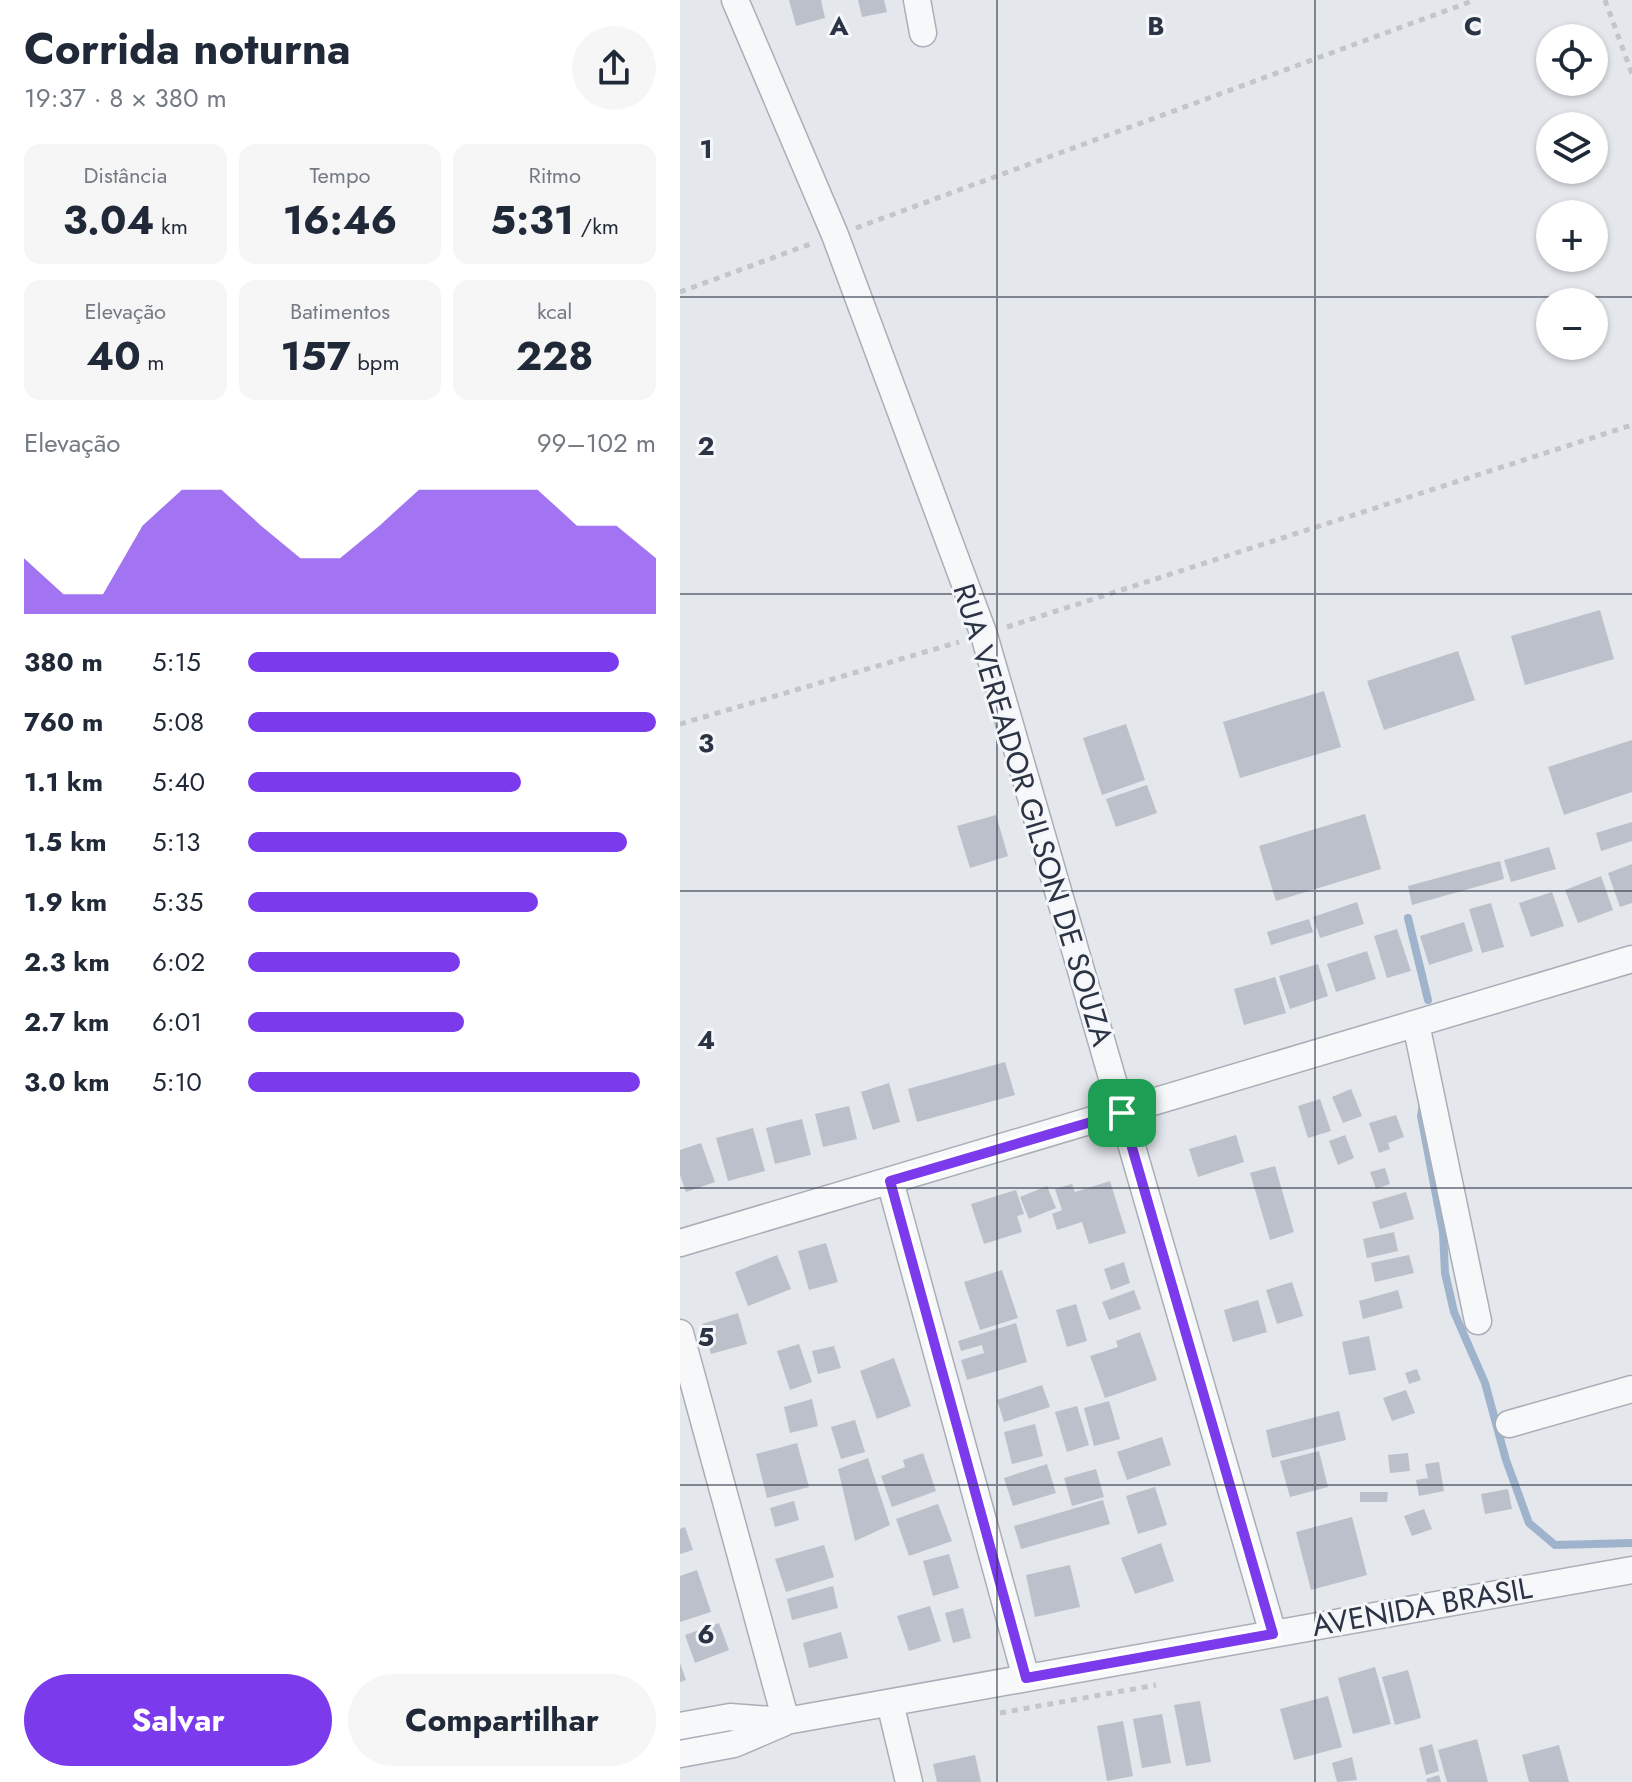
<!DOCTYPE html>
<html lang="pt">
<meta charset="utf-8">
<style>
body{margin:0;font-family:Jost,sans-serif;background:#f6f6f7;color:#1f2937;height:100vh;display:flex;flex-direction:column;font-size:30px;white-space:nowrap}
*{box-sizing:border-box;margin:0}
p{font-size:26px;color:#747a83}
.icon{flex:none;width:44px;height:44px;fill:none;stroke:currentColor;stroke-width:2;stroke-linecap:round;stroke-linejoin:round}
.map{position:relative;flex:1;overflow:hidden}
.side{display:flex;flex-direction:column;background:#fff;width:680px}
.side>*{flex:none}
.buttons{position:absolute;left:856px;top:24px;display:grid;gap:16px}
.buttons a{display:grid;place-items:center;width:72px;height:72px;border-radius:50%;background:#fff;box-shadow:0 2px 6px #0004;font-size:40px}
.pin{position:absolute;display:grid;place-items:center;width:68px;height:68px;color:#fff;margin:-34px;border-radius:16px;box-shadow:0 4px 12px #0006}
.round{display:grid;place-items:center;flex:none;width:84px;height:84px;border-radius:42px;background:#f6f6f7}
.summary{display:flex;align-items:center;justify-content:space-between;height:136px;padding:0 24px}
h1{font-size:44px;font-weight:700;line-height:60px}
.stats{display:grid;grid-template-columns:repeat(3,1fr);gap:12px;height:136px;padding:8px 24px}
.stats div{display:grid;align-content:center;border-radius:16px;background:#f6f6f7;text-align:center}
.stats b{font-size:40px;font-weight:700}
.stats small{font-size:22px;font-weight:400}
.stats p{font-size:22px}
.chart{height:224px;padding:16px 24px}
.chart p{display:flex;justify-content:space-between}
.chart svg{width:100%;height:144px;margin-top:8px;fill:#7c3aed;opacity:.7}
.primary-button{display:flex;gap:16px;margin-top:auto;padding:16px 24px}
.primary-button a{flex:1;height:92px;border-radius:48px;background:#7c3aed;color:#fff;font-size:32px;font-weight:700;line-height:92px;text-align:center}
.primary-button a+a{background:#f6f6f7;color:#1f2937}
ul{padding:0 24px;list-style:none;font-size:26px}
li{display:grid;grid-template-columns:128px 96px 1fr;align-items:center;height:60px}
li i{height:20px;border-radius:10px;background:#7c3aed}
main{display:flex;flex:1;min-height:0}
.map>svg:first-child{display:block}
</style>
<main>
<section class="side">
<div class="summary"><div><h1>Corrida noturna</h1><p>19:37 · 8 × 380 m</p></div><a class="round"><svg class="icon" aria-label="share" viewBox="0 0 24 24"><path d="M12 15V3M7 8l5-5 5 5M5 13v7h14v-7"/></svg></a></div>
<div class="stats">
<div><p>Distância</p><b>3.04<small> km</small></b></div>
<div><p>Tempo</p><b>16:46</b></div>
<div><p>Ritmo</p><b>5:31<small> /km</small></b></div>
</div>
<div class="stats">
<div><p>Elevação</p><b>40<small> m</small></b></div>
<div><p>Batimentos</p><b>157<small> bpm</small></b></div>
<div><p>kcal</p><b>228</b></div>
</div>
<div class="chart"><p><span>Elevação</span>99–102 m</p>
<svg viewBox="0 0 160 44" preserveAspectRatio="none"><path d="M0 44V27L10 38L20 38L30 17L40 6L50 6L60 17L70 27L80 27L90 17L100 6L110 6L120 6L130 6L140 17L150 17L160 27V44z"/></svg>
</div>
<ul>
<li><b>380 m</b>5:15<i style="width:91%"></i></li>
<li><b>760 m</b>5:08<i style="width:100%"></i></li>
<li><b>1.1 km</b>5:40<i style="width:67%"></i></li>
<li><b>1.5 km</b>5:13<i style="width:93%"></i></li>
<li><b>1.9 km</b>5:35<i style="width:71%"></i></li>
<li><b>2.3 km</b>6:02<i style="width:52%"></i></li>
<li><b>2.7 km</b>6:01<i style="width:53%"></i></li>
<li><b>3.0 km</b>5:10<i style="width:96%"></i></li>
</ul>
<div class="primary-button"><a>Salvar</a><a>Compartilhar</a></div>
</section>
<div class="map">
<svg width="952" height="1782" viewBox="0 0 952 1782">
<rect width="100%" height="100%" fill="#e4e7ec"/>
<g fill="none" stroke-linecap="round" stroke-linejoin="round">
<path stroke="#9fb4cc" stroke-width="8" d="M728,918L748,1000
M743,1103L741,1116L763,1232L765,1273L774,1312L805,1383L826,1460L849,1523L875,1545L952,1543"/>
</g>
<path fill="#bbc0ca" d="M109,0H141L145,18L116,26Z
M178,0H204L207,12L182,17Z
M920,610L934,659L845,685L831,636Z
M778,651L795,700L704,730L687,681Z
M644,691L661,747L560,778L543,722Z
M446,724L465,780L422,795L403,738Z
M952,740V792L884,815L868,767Z
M467,785L477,813L436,827L426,799Z
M685,814L701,869L596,901L579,846Z
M316,815L328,856L290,868L277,826Z
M952,822V841L921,851L916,833Z
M869,847L876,869L831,882L824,860Z
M820,861L824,879L732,905L728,886Z
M952,864V903L940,907L928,873Z
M921,876L933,910L898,923L885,890Z
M872,892L884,926L851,937L839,903Z
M677,902L684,924L640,938L633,917Z
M811,903L824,947L802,953L789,909Z
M629,919L633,932L591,945L587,932Z
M784,922L793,951L749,965L740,936Z
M717,929L731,971L707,978L694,936Z
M687,951L696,979L656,992L647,964Z
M638,964L648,996L610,1009L599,976Z
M595,977L606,1013L564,1025L554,989Z
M325,1062L335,1095L237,1122L228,1089Z
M209,1083L220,1122L193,1130L181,1092Z
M671,1089L682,1116L663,1123L652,1097Z
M640,1099L651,1131L628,1138L618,1106Z
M169,1106L177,1139L143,1147L135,1114Z
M716,1115L724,1137L708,1143L710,1149L699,1153L689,1123Z
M122,1119L131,1155L95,1164L86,1128Z
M73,1128L85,1171L48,1181L36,1138Z
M556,1135L564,1162L518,1177L509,1149Z
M665,1135L674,1158L658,1165L649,1141Z
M21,1143L35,1182L6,1192L0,1175V1150Z
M595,1166L614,1232L590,1240L570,1173Z
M705,1168L710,1184L696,1189L690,1172Z
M430,1181L446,1233L409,1244L402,1222L377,1230L372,1214L382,1210L375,1189L392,1184L395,1192Z
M367,1186L376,1208L349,1219L340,1197Z
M336,1190L344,1214L337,1216L342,1232L304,1244L291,1204Z
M726,1192L734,1219L700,1229L692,1202Z
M714,1232L718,1251L687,1258L683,1239Z
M146,1243L158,1282L129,1290L118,1251Z
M97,1255L111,1289L68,1306L55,1272Z
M729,1255L734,1273L695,1282L691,1263Z
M444,1262L450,1283L431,1290L424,1269Z
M322,1270L338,1318L300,1330L284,1282Z
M612,1282L623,1316L597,1324L586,1290Z
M454,1290L461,1309L429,1320L422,1302Z
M718,1290L723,1308L683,1319L679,1301Z
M578,1300L587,1332L553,1342L544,1310Z
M396,1304L407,1341L387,1347L376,1310Z
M58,1313L67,1344L31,1354L22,1324Z
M336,1323L347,1362L287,1380L281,1360L304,1353L302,1345L281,1351L278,1341Z
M460,1332L477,1380L425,1398L410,1356L438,1347L436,1341Z
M689,1336L696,1370L669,1375L662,1342Z
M119,1344L132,1382L110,1390L97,1351Z
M154,1346L161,1368L138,1374L132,1351Z
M214,1358L231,1406L197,1419L180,1371Z
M737,1369L741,1380L729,1384L725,1373Z
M362,1385L370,1407L324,1422L317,1400Z
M726,1390L735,1413L712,1421L703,1398Z
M132,1399L138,1426L110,1433L104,1407Z
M429,1401L440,1439L414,1446L404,1408Z
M397,1406L409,1445L387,1452L375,1412Z
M659,1411L666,1440L592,1458L586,1430Z
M175,1420L185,1452L161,1459L151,1427Z
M355,1424L363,1456L332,1464L324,1432Z
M482,1437L491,1465L447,1480L437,1452Z
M117,1443L129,1487L87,1498L76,1454Z
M639,1451L648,1487L610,1497L600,1461Z
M243,1453L256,1491L212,1507L201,1476L225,1467L223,1460Z
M728,1453L730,1471L710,1473L708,1455Z
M188,1458L210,1525L175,1541L158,1469Z
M759,1462L764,1491L739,1496L736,1480L748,1478L745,1464Z
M367,1464L376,1493L333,1506L324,1478Z
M416,1469L424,1497L392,1506L384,1478Z
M475,1487L487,1525L458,1534L446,1496Z
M828,1489L832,1509L805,1514L801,1494Z
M680,1492H708L707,1502H680Z
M423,1500L430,1524L341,1549L334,1526Z
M114,1501L119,1520L95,1527L90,1508Z
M258,1504L272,1541L229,1556L216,1519Z
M744,1509L752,1529L732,1536L724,1516Z
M672,1517L687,1575L631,1590L616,1532Z
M5,1527L13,1550L0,1554V1529Z
M481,1543L494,1581L455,1594L441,1558Z
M144,1545L154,1577L106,1592L95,1559Z
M269,1554L279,1588L253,1596L243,1561Z
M390,1565L400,1607L355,1617L346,1575Z
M17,1570L31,1612L0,1622V1576Z
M153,1586L158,1608L112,1620L107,1599Z
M250,1606L261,1641L229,1651L217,1616Z
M283,1608L291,1638L273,1643L265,1613Z
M39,1623L49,1650L15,1663L5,1635Z
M161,1632L168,1658L129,1668L123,1643Z
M0,1663L6,1680L0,1682Z
M695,1667L711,1724L673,1734L658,1678Z
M728,1670L741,1718L715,1725L702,1677Z
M648,1696L662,1747L614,1760L600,1709Z
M520,1701L531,1762L506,1766L494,1705Z
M482,1714L491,1763L462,1768L453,1719Z
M443,1721L453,1776L427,1781L417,1726Z
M797,1739L808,1782H767L758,1750Z
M752,1744L759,1771L746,1775L739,1748Z
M879,1745L889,1782H849L842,1755Z
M295,1755L301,1782H257L253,1764Z
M672,1757L677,1780L657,1782L652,1763Z
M759,1775L761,1782H747L746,1779Z"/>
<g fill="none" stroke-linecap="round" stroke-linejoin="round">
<defs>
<path id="minor" d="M55,0L155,235L304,635L593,1634
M237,0L243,33
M736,1024L798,1321
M210,1181L346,1678
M0,1243L952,959
M0,1333L106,1721
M829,1424L952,1389
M210,1703L229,1782
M0,1726L50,1717L106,1721L952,1570
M0,1754L54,1744L103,1723"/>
</defs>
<use href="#minor" stroke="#a9aeb7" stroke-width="29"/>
<path stroke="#c2c5cb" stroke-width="5" stroke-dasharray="6 6" stroke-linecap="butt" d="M925,0L952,74
M176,228L795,0
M0,292L133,243
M327,627L952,425
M0,724L279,642
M320,1713L476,1685"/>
<use href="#minor" stroke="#f7f8fa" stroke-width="26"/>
</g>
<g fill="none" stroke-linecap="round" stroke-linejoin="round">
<defs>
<path id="route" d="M442,1113L593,1634L346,1678L210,1181Z"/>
</defs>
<use href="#route" stroke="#fff" stroke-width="16"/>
<use href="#route" stroke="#7c3aed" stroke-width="10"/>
</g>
<path fill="none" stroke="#2b3445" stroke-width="2" stroke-opacity="0.55" d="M317,0V1782M635,0V1782M0,297H952M0,594H952M0,891H952M0,1188H952M0,1485H952"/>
<g text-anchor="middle" stroke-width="6" stroke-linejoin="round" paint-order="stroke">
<g font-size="30" fill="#2b3445" stroke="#f4f6f9">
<text transform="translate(353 815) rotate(73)" y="10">RUA VEREADOR GILSON DE SOUZA</text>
<text transform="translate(742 1607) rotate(-10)" y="10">AVENIDA BRASIL</text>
</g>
</g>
<g font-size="26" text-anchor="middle" font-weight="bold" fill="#2b3445" stroke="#f4f6f9" stroke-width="6" stroke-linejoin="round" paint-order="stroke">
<text x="159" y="35">A</text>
<text x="476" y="35">B</text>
<text x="793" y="35">C</text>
<text x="26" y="158">1</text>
<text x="26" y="455">2</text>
<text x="26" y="752">3</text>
<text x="26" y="1049">4</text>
<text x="26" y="1346">5</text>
<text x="26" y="1643">6</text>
</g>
</svg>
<div class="buttons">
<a><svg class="icon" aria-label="locate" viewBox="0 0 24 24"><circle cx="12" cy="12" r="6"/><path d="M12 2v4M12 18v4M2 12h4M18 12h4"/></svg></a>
<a><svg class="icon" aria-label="layers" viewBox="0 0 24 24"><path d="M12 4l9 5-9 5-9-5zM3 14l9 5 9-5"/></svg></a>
<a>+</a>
<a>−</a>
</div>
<div class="pin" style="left:442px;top:1113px;background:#1e9e55"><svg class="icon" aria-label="arrive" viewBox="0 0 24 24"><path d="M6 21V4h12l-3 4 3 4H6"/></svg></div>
</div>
</main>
